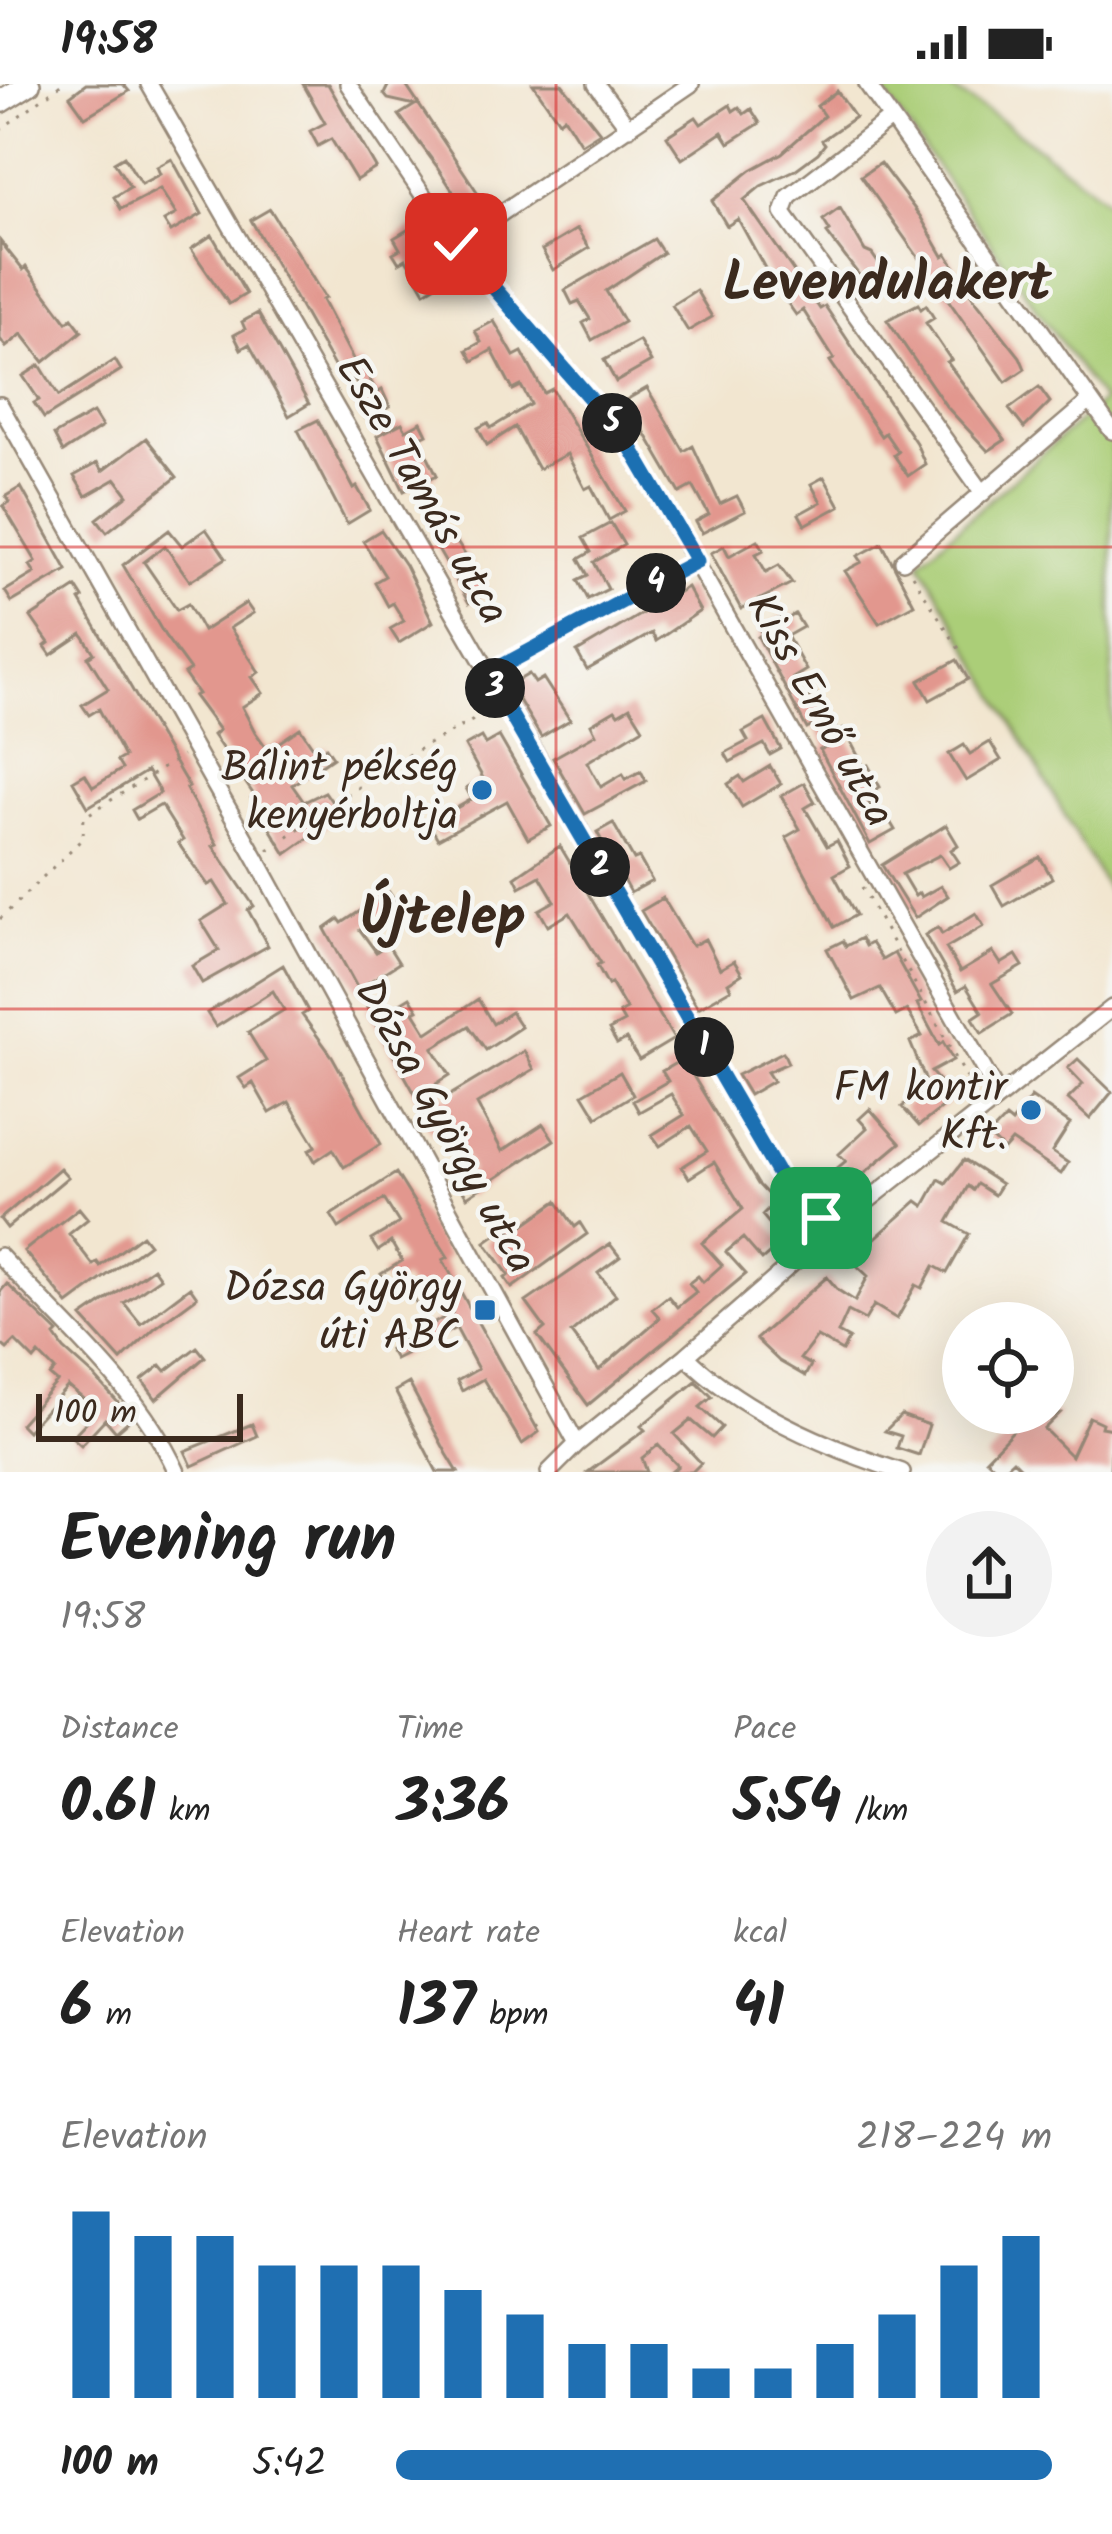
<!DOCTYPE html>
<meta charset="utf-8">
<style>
body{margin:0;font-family:Kalam,sans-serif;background:#f2f2f2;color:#222;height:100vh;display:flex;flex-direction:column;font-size:45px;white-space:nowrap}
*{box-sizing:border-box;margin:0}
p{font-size:39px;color:#767676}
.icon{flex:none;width:66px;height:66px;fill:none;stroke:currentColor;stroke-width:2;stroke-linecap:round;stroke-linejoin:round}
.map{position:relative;height:1388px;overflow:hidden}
.details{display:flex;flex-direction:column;background:#fff;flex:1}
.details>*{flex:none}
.tools{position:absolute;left:942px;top:1218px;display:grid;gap:24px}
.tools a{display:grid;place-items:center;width:132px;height:132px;border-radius:50%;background:#fff;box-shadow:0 12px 48px #0002;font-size:60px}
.scale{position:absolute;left:36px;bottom:30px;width:207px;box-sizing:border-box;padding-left:12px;border:6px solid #3b2a1e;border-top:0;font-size:33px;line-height:42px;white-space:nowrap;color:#3b2a1e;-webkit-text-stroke:9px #f6f6f2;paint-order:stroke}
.pin{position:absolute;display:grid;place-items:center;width:102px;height:102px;color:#fff;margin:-51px;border-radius:24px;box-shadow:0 6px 18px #0006}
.km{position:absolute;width:60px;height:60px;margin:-30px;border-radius:50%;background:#222;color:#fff;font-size:33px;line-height:60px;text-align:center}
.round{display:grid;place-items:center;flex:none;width:126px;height:126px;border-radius:63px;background:#f2f2f2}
.overview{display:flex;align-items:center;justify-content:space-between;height:204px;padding:0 60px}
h1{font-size:66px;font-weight:800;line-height:90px}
.metrics{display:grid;grid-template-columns:repeat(3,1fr);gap:18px;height:204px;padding:12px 60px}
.metrics div{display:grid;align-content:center}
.metrics b{font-size:60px;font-weight:800}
.metrics small{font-size:33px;font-weight:400}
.metrics p{font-size:33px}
.chart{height:336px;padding:24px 60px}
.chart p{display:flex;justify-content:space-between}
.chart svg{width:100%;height:216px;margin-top:12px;stroke:#1f6fb2;stroke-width:6}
ul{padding:0 60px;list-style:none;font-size:39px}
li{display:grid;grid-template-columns:192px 144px 1fr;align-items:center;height:90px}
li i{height:30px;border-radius:15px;background:#1f6fb2}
.status{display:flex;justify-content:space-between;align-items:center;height:84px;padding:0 60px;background:#fff;direction:ltr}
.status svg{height:33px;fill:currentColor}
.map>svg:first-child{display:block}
</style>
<div class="status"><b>19:58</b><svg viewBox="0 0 49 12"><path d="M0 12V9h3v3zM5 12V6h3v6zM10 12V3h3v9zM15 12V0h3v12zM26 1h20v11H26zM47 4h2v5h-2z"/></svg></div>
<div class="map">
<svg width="1112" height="1388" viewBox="0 0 1112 1388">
<rect width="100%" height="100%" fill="#f6f6f2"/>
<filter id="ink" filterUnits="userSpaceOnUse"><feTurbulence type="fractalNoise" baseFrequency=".00833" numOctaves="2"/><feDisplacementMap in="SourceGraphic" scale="24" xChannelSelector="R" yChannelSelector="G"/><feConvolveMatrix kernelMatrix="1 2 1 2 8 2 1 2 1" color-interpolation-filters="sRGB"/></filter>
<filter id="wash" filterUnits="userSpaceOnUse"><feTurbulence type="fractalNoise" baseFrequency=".004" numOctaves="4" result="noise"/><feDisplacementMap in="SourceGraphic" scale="48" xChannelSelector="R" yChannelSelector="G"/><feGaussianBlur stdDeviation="2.7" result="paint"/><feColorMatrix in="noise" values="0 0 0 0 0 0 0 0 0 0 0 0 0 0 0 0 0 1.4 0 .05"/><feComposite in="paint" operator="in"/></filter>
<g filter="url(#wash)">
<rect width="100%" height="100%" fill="#f2e6d0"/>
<path fill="#abce78" stroke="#737c4b" stroke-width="3" d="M878,0H943L1004,38L1112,120V804L1108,807L920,477L1102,317Z"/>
<g id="blocks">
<path fill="#e2978e" d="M86,0H123L129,7L85,33L70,12Z
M303,0H328L376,84L356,96L331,55L318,62L310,47L325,39Z
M389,0H405L488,124L471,135L436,81L399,31L415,21L388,15L384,10Z
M533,0H562L600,48L581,60L564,33L559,37Z
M837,7L855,33L822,56L825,60L818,69L795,86L761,102L744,116L820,225L825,222L916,359L925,380L908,392L894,371L898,368L885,349L881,352L830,277L834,275L803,226L796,231L772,197L738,135L727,142L712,117L751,86L782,69L824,32L817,22Z
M730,21L733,27L739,23L744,30L751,25L760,39L729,59L722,48L682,75L667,52L696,33L701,40Z
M124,72L141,100L160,90L157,83L172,75L202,130L171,148L164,137L176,130L160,105L121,125L114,113L130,103L114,78Z
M880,79L920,132L943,172L947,170L972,212L1020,273L1025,285L1006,298L861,92Z
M840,124L865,167L872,170L883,186L880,188L884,193L868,203L827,149L830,147L823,136Z
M270,125L325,214L322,216L356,281L361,278L377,309L382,306L390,323L365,334L354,318L364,314L354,294L344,300L251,136Z
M414,142L446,195L425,208L406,175L399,179L393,169L400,165L394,154Z
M577,145L589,164L553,186L542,166Z
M212,151L246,210L229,220L191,165Z
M654,155L663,169L606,207L624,238L592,256L583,239L590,235L579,217L572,220L565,206Z
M0,157L23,186L26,183L67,238L72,234L82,247L44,278L22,250L6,263L0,255Z
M696,206L712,233L688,247L672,221Z
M918,220L921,225L926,221L934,234L926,239L951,276L947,278L1005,356L988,367L946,322L887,236Z
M258,229L309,320L289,332L249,260L241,265L234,251L245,245L242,238Z
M494,237L514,272L522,268L544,309L552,305L625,427L609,436L591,402L585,405L567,370L538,385L515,343L487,361L478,344L488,339L491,344L531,320L521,302L513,306L492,266L473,277L467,266L481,258L475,247Z
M639,257L651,278L616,298L604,276Z
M115,276L121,286L44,334L34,319L39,316L23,292L40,281L59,312Z
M1039,303L1050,318L1024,344L1009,325Z
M647,304L684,367L693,362L720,420L737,412L745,427L702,449L696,438L709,431L693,402L680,409L626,316Z
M93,329L102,343L63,368L54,351Z
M318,336L354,405L357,403L370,426L347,440L298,346Z
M421,338L427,350L419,354L437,391L404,407L377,352L402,339L406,346Z
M146,354L177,393L107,448L97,435L128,411L116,395L86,412L74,392L97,379L102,387Z
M824,393L840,422L805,441L799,430L821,418L811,400Z
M21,403L67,486L12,518L5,507L35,489L30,481L36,477L3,422L10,418L6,412Z
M611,439L624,461L594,478L608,505L588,515L578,496L588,491L579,475L591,468L583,454Z
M206,445L226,474L190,497L165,462L144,478L177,526L188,520L203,547L246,519L253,529L230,544L259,588L252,593L263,609L242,623L255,648L268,666L300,644L317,669L326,663L333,673L292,701L304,718L325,708L341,731L286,770L251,714L254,711L213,651L219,646L194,612L198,610L184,590L190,586L165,552L123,481L169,446L182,462Z
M381,446L405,481L433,538L399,559L390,545L404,537L393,519L388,522L375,498L385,492L363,457Z
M455,455L488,508L469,519L437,464Z
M758,456L764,466L756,470L766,488L779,481L792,499L741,525L711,469L724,462L729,472Z
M882,459L914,520L879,539L845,487L862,478L858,472Z
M76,503L83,514L80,516L189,703L186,705L217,760L213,762L254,822L248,826L268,862L202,899L192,882L219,866L201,837L228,820L214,798L208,801L190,776L178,759L183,756L161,721L137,735L132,726L160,709L147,687L88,723L73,697L85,690L93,703L122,685L117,677L124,673L99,625L89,631L82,621L108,605L88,573L94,569L82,550L51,571L45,562L49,559L31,533Z
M687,503L700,527L656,557L652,549L587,586L577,568Z
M795,530L803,543L787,552L806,586L793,594L804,616L816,609L838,648L844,645L864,683L868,681L880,703L865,711L880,740L889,736L895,746L870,760L820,666L826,663L814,641L807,645L758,553L762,550L760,546L783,532L786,536Z
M957,576L968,595L930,616L919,597Z
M529,590L535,599L543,594L570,636L541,653L510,601Z
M630,623L643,644L587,678L601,703L623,690L626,695L641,687L646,697L585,730L553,674L596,650L591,640L615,626L618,630Z
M765,636L781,665L770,671L764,660L730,678L725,669L748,657L743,648Z
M499,652L551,742L528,755L507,717L438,755L429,740L472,715L466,704L483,694L465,662L481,653L485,660Z
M990,658L1001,676L966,697L949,670L964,661L970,670Z
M770,682L781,700L742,723L728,700L740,692L744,698Z
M804,699L815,718L805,724L827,762L837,757L850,782L834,791L856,831L834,843L786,753L800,745L781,712Z
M613,739L634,776L639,774L652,797L630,809L597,748Z
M946,741L958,761L951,766L959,778L949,784L940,771L902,790L915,812L919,809L921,813L941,802L948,812L915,834L882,781Z
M560,762L674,955L639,976L626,955L617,960L609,946L624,938L619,929L626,925L611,899L608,901L597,881L601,879L570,829L548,842L539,826L555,817L540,792L520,803L515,793Z
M1040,773L1052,794L1004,822L992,801Z
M389,808L397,820L360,846L376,868L387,860L399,879L358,905L325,845L339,835L342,839Z
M663,814L692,862L705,855L720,885L734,877L742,890L728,899L731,905L698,924L641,827Z
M976,829L984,842L946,864L960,888L993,868L1001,880L1016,871L1023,882L992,900L1012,930L982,949L973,934L982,928L966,902L957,907L925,851L938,843L942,850Z
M861,854L865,862L871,859L882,876L894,869L921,918L917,920L939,961L943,958L953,976L931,988L954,1014L919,1042L902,1023L928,1002L910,958L922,952L907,926L896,932L880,904L854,916L827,865L843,857L846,862Z
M283,881L308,927L302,931L332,972L381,1060L344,1083L333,1065L315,1077L309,1066L316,1062L289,1018L270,1029L253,999L246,1004L239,994L266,977L248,948L284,926L273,907L216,943L207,929Z
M410,913L418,926L414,928L427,949L478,915L493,940L511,928L521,943L486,966L469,942L433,964L450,991L436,1000L445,1014L524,967L534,985L477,1020L502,1067L543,1040L554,1056L467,1113L457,1097L472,1087L446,1039L431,1048L418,1030L424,1026L367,924L382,915L389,926Z
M783,968L788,979L767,988L773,997L749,1011L737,991Z
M683,975L758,1100L775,1118L762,1131L784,1157L762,1176L743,1154L726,1168L746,1190L588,1321L537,1251L545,1244L526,1218L610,1160L620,1173L598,1189L616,1211L571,1249L599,1286L660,1234L652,1225L668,1212L677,1223L696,1208L689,1199L698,1192L703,1198L722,1181L702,1159L743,1125L714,1078L689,1094L682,1083L707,1067L691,1042L660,1062L652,1051L684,1031L671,1010L639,1028L633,1017L668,997L662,987Z
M1078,975L1112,1008L1090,1035L1068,1015L1083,1000L1068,984Z
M620,988L633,1011L597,1033L583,1010Z
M1031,1013L1070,1040L1052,1068L1068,1079L1061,1090L1012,1057L1004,1066L989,1052L1006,1034L1012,1039Z
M870,1025L900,1059L838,1111L825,1094L846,1077L839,1070L867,1044L859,1035Z
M964,1076L1001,1100L994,1111L977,1100L973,1106L968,1102L948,1138L969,1150L947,1189L934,1182L922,1204L916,1201L897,1235L874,1221L865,1236L848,1227L838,1249L849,1255L842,1267L817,1253L800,1275L811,1281L805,1292L779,1277L756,1255L827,1193L838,1206L855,1217L868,1192L851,1176L917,1117L924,1122L939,1095L946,1099Z
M60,1084L68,1093L7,1144L0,1135Z
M396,1089L448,1173L443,1176L539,1348L522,1360L483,1295L462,1307L457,1297L478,1285L456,1244L395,1275L389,1265L452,1229L442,1209L418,1222L403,1195L389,1204L381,1190L402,1177L391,1158L378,1167L371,1156L399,1139L384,1115L339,1144L331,1131Z
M557,1117L575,1143L580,1139L587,1150L512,1204L505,1194L509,1191L485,1158L508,1142L512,1149Z
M79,1124L88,1135L69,1150L93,1181L97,1178L100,1182L142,1151L149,1160L68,1220L24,1167Z
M153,1184L160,1194L124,1219L141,1240L190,1203L197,1213L155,1244L121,1276L82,1233Z
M7,1200L58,1249L55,1252L64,1265L95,1293L132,1334L116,1348L105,1335L81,1361L72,1353L91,1333L87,1329L93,1323L68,1302L27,1347L20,1340L57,1298L50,1292L55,1286L39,1270L34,1276L15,1257L7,1265L0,1259V1208Z
M197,1263L205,1273L156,1315L142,1296L161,1281L166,1287Z
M696,1297L712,1313L700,1323L722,1343L712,1354L691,1336L674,1350L701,1379L692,1388H671L678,1382L658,1361L642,1374L647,1388H588L645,1346L641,1342Z
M409,1299L447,1370L458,1388H437L395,1307Z
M1030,1329H1060L1044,1345L1071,1372L1089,1333L1102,1339L1101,1343L1112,1345L1110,1388H1025L1013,1376L1000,1388L986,1375Z
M901,1331L929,1341L919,1371L897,1364L901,1352L885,1347Z
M252,1340L257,1352L192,1382L185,1367Z"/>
</g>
</g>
<g filter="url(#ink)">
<use href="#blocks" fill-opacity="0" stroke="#968877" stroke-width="3"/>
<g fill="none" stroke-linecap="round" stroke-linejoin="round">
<defs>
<path id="minor" d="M149,0L780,1093L832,1145
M348,0L456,160L627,357L999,1012
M596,0L629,44
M867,0L1112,347
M891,34L789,113L783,129L983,409
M456,160L691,0
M0,321L256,774L577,1360
M903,477L1090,317
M487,590L697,477
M0,1172C63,1241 137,1301 177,1388
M686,1272C742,1328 828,1364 902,1388
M549,1388L577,1360L686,1272L832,1145L1112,924"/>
<path id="secondary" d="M0,18L29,0"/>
</defs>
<use href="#minor" stroke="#968877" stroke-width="20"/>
<use href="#secondary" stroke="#968877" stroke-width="26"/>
<path stroke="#968877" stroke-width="3" stroke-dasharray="3 9" stroke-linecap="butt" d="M0,46L62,0
M912,491L963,571
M268,766L393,679L494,625
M862,803L970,1000L966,1006
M0,835L83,754L84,733L182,672
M512,1300L541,1349"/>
<use href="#minor" stroke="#fff" stroke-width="15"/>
<use href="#secondary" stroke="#fff" stroke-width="21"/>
</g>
</g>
<g fill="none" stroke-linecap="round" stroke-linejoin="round" filter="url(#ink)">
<defs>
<path id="route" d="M456,160L627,357L697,477L487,590L780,1093L821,1134"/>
</defs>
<use href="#route" stroke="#fff" stroke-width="24"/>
<use href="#route" stroke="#1f6fb2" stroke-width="15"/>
</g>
<path fill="none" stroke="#d62828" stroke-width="3" stroke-opacity="0.55" d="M556,0V1388M0,463H1112M0,925H1112"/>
<g fill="#1f6fb2" stroke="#f6f6f2" stroke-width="4.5">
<circle cx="482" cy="706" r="12"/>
<circle cx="1031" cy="1026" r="12"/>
<rect x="473" y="1214" width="24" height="24" rx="6"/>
</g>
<g text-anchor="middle" stroke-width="9" stroke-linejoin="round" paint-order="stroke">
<g font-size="42" fill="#3b2a1e" stroke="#f6f6f2">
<text transform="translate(424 405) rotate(60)" y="15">Esze Tamás utca</text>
<text transform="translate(822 625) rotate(61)" y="15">Kiss Ernő utca</text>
<text transform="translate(447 1041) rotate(61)" y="15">Dózsa György utca</text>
</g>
<g font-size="42" fill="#3b2a1e" stroke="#f6f6f2" text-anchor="end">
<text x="458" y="697">Bálint pékség<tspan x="458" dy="48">kenyérboltja</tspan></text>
<text x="1007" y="1017">FM kontir<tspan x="1007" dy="48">Kft.</tspan></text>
<text x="461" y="1217">Dózsa György<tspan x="461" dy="48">úti ABC</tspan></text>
</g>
<g font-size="54" font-weight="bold" fill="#3b2a1e" stroke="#f6f6f2">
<text x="887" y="216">Levendulakert</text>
<text x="443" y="850">Újtelep</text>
</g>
</g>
</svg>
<div class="tools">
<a><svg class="icon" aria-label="locate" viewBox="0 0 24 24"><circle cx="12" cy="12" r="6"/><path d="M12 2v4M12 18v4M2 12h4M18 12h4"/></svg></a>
</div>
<div class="scale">100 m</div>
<div class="pin" style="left:821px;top:1134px;background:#1e9e55"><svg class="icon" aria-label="arrive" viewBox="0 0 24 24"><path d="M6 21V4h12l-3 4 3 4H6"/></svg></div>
<div class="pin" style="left:456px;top:160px;background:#d93025"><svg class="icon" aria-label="check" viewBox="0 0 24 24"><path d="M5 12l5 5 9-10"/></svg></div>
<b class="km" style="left:704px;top:963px">1</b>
<b class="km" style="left:600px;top:783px">2</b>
<b class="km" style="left:495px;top:604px">3</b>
<b class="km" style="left:656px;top:499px">4</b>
<b class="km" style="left:612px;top:339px">5</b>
</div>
<section class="details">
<div class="overview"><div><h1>Evening run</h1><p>19:58</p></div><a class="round"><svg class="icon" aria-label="share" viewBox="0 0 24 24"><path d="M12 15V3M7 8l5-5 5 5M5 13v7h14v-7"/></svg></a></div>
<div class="metrics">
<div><p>Distance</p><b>0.61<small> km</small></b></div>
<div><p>Time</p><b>3:36</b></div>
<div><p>Pace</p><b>5:54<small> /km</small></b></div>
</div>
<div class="metrics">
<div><p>Elevation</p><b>6<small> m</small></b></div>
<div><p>Heart rate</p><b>137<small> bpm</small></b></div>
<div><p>kcal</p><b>41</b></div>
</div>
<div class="chart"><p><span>Elevation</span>218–224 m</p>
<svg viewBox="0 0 160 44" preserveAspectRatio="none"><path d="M5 44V6M15 44V11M25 44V11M35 44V17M45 44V17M55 44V17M65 44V22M75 44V27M85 44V33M95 44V33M105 44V38M115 44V38M125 44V33M135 44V27M145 44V17M155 44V11"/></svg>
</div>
<ul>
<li><b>100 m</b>5:42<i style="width:100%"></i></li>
</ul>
</section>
